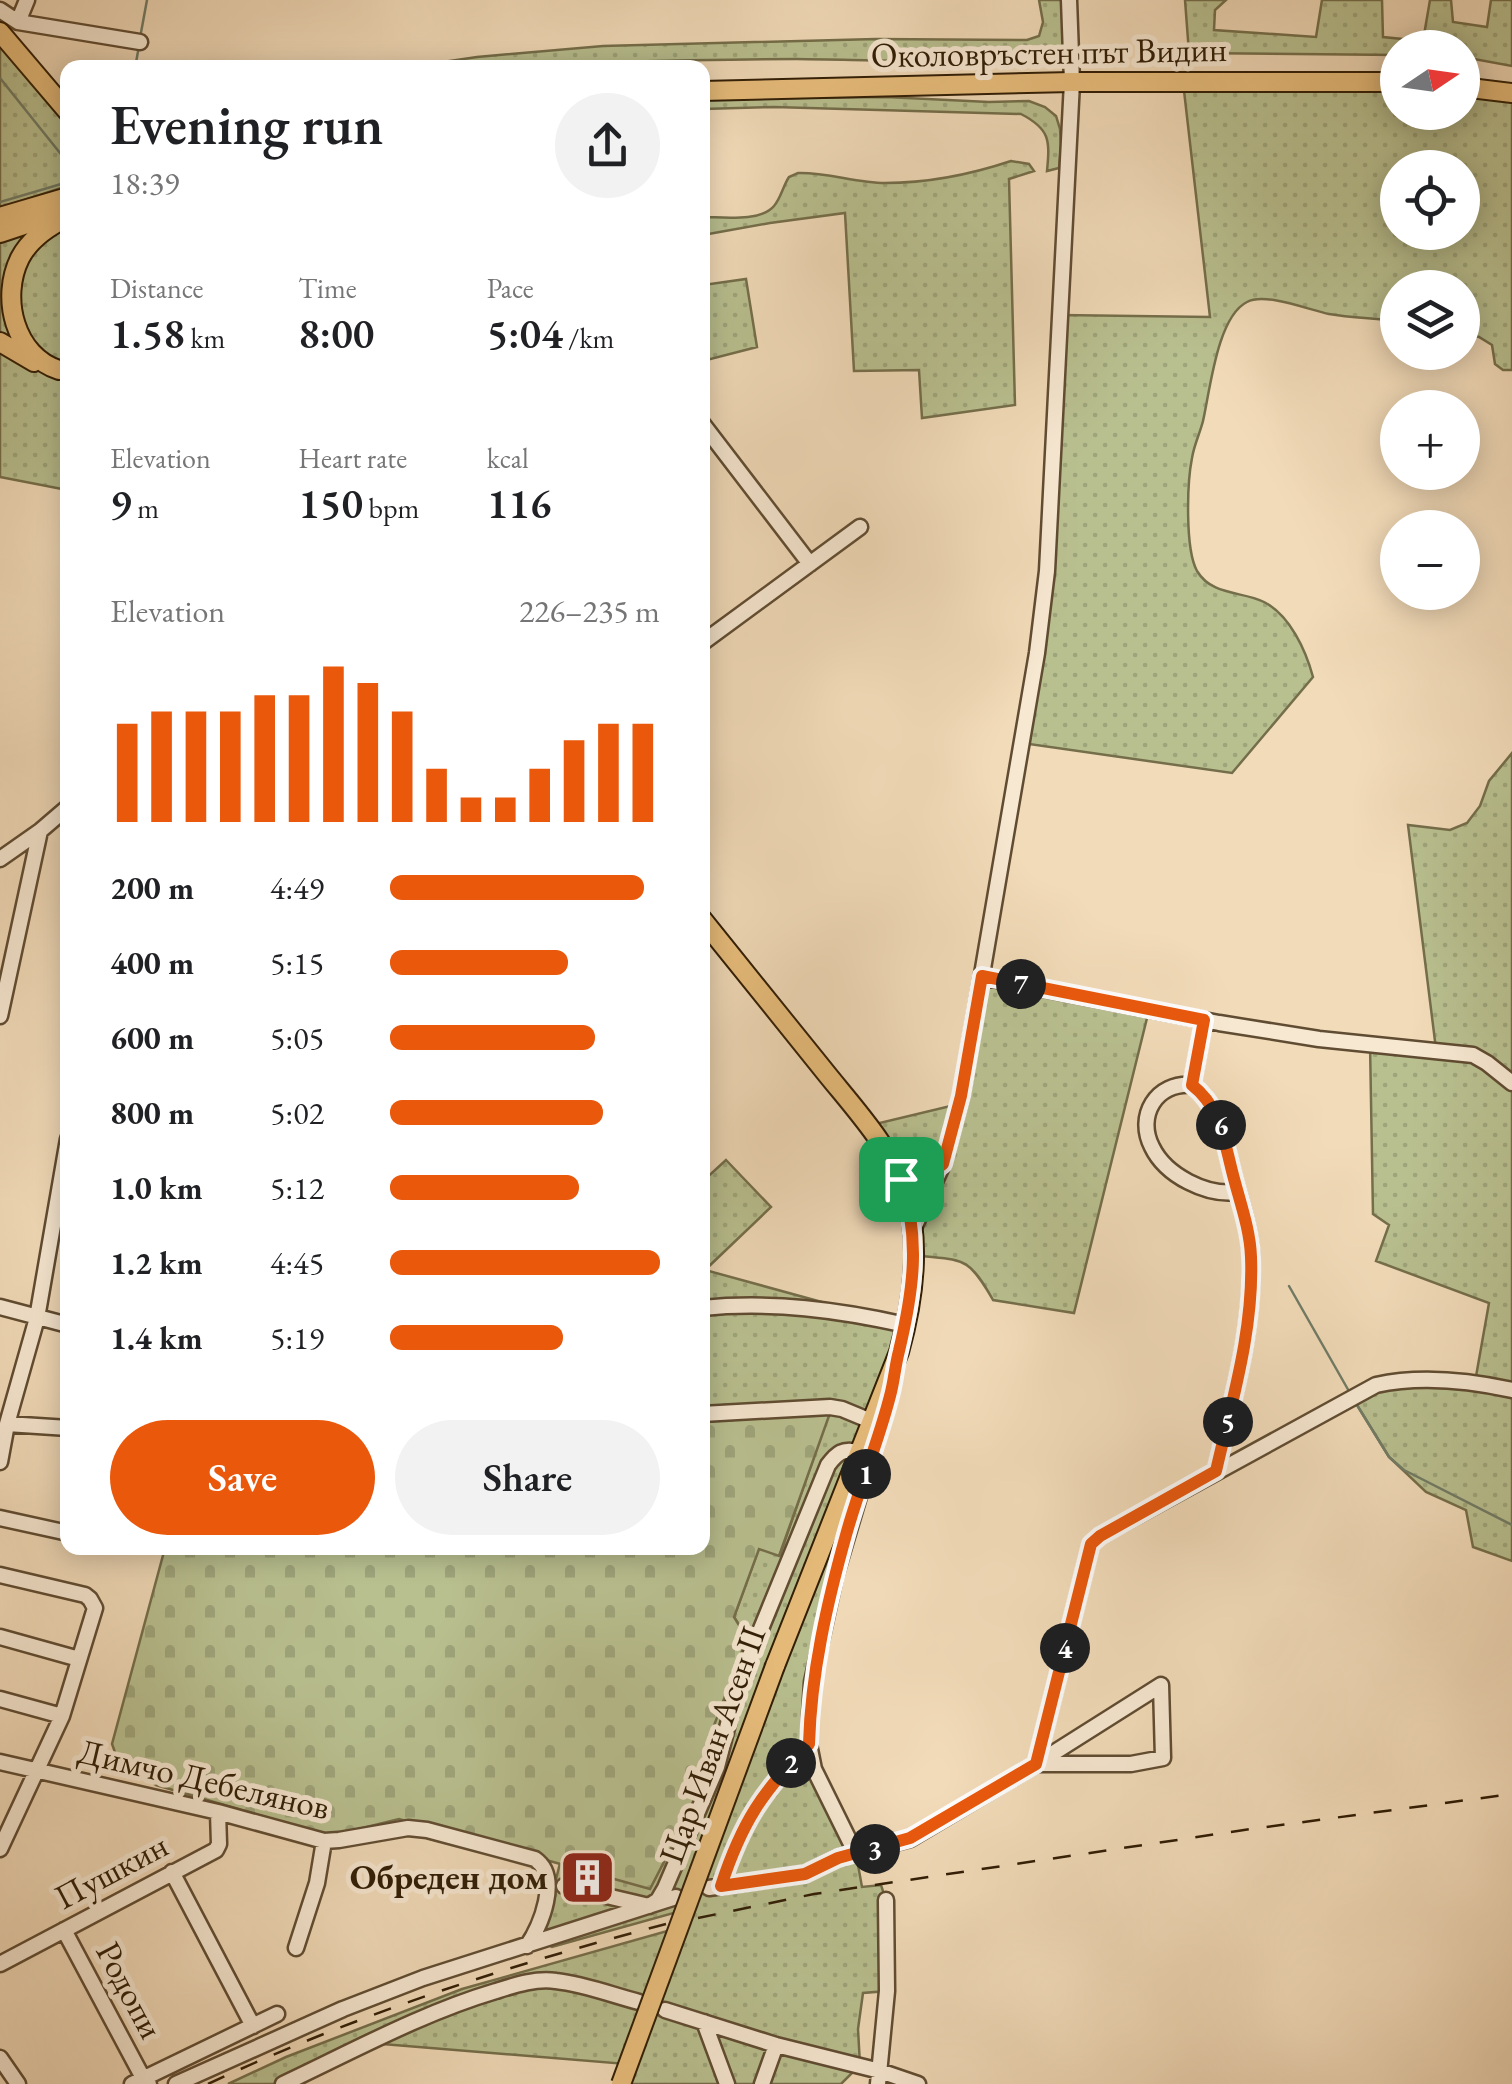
<!DOCTYPE html>
<meta charset="utf-8">
<style>
body{margin:0;font-family:"EB Garamond",serif;background:#f2f2f2;color:#202124;height:100vh;display:flex;flex-direction:column;font-size:38px;white-space:nowrap}
*{box-sizing:border-box;margin:0}
p{font-size:32px;color:#757577}
.icon{flex:none;width:55px;height:55px;fill:none;stroke:currentColor;stroke-width:2;stroke-linecap:round;stroke-linejoin:round}
.map{position:relative;flex:1;overflow:hidden}
.sheet{position:absolute;left:60px;top:60px;width:650px;height:1495px;display:flex;flex-direction:column;background:#fff;border-radius:20px;box-shadow:0 5px 25px #0003}
.sheet>*{flex:none}
.needle{width:65px;rotate:77deg}
.buttons{position:absolute;left:1380px;top:30px;display:grid;gap:20px}
.buttons a{display:grid;place-items:center;width:100px;height:100px;border-radius:50%;background:#fff;box-shadow:0 5px 25px #0003;font-size:50px}
.pin{position:absolute;display:grid;place-items:center;width:85px;height:85px;color:#fff;margin:-42px;border-radius:20px;box-shadow:0 5px 15px #0006}
.km{position:absolute;width:50px;height:50px;margin:-25px;border-radius:50%;background:#222;color:#fff;font-size:28px;line-height:50px;text-align:center}
.round{display:grid;place-items:center;flex:none;width:105px;height:105px;border-radius:52px;background:#f2f2f2}
.headline{display:flex;align-items:center;justify-content:space-between;height:170px;padding:0 50px}
h1{font-size:55px;font-weight:600;line-height:75px}
.stats{display:grid;grid-template-columns:repeat(3,1fr);gap:15px;height:170px;padding:10px 50px}
.stats div{display:grid;align-content:center}
.stats b{font-size:42px;font-weight:600}
.stats small{font-size:28px;font-weight:400}
.stats p{font-size:28px}
.chart{height:280px;padding:20px 50px}
.chart p{display:flex;justify-content:space-between}
.chart svg{width:100%;height:180px;margin-top:10px;stroke:#ea580c;stroke-width:6}
.primary-button{display:flex;gap:20px;margin-top:auto;padding:20px 50px}
.primary-button a{flex:1;height:115px;border-radius:60px;background:#ea580c;color:#fff;font-size:40px;font-weight:600;line-height:115px;text-align:center}
.primary-button a+a{background:#f2f2f2;color:#202124}
ul{padding:0 50px;list-style:none;font-size:32px}
li{display:grid;grid-template-columns:160px 120px 1fr;align-items:center;height:75px}
li i{height:25px;border-radius:12px;background:#ea580c}
.map>svg:first-child{display:block}
</style>
<div class="map">
<svg width="1512" height="2084" viewBox="0 0 1512 2084">
<defs>
<pattern id="grass-dots" width="8" height="8" patternUnits="userSpaceOnUse" patternTransform="scale(2.5)"><rect width="8" height="8" fill="#b9c090"/><path d="M2 2h.1M6 6h.1" fill="none" stroke="#9fa57b" stroke-width="1.8" stroke-linecap="round"/></pattern>
<pattern id="cemetery-stones" width="16" height="16" patternUnits="userSpaceOnUse" patternTransform="scale(2.5)"><rect width="16" height="16" fill="#b9c090"/><path d="M2 7V4a2 2 0 0 1 4 0v3zM10 15v-3a2 2 0 0 1 4 0v3z" fill="#9fa57b"/></pattern>
</defs>
<rect width="100%" height="100%" fill="#f2dbb9"/>
<filter id="stains"><feTurbulence type="fractalNoise" baseFrequency=".002" numOctaves="4"/><feColorMatrix values="0 0 0 0 .2 0 0 0 0 .09 0 0 0 0 .02 0 0 0 .5 -.17"/></filter>
<radialGradient id="worn" r=".72"><stop offset=".6" stop-color="#630" stop-opacity="0"/><stop offset="1" stop-color="#630" stop-opacity=".3"/></radialGradient>
<path fill="url(#grass-dots)" stroke="#746e4a" stroke-width="2.5" fill-rule="evenodd" d="M1039,0H1069L1071,54C980,65 888,60 797,59C708,59 619,62 531,64L494,68H402L477,57L603,46L876,39L1027,40L1039,36L1043,22Z
M1185,0H1226L1215,10L1214,30L1316,37L1322,0H1382L1383,37L1423,41L1430,0H1451L1453,22L1487,27L1491,0H1512V66L1463,57L1462,48H1398L1397,55L1189,53Z
M0,33L68,112L67,186L0,208Z
M1183,82H1397L1398,112H1462L1463,87L1512,93V370H1503L1495,364L1492,345L1479,337L1463,333L1462,288H1398L1397,321C1375,318 1351,318 1329,314C1309,310 1265,292 1247,302C1217,317 1210,391 1203,421C1200,433 1194,445 1192,458C1187,483 1185,549 1197,571C1212,596 1242,591 1264,602C1290,615 1306,651 1313,677L1232,773L1022,743L1037,653L1061,315L1210,317ZM1398,168H1462V232H1398Z
M886,97L989,102L1029,101L1045,107L1056,116L1060,129L1061,145L1059,168L1047,171C1050,140 1050,129 1021,114L774,107L703,109L702,99Z
M1011,161L1029,164L1034,171L1009,179L1015,405L922,418L919,370L854,371L845,213L770,223L703,235V217C722,217 761,222 774,206C781,198 783,186 789,177L798,173C827,172 856,183 885,183C927,183 972,174 1011,161Z
M67,218V490L0,477V233Z
M746,279L757,347L703,361V285Z
M1512,753V1561L1473,1547L1466,1510L1426,1492L1389,1457L1352,1397L1376,1385L1475,1382L1489,1303L1376,1261L1389,1225L1373,1214L1370,1043L1436,1049L1408,825L1450,830L1467,823L1480,806L1489,781Z
M982,977L1149,1010L1074,1313L993,1300C967,1254 963,1261 913,1255L912,1231L942,1166L901,1179L867,1126L959,1104Z
M726,1160L771,1207L705,1270L906,1325L835,1577L809,1744L856,1854L862,1887L881,1885L886,1900L887,1991L863,1993L858,2029L860,2065L841,2084H621L627,2064L370,2043L283,2084H228L286,2057L462,1989L678,1928L684,1910L552,1947L541,1941L560,1863L650,1888L682,1826L706,1744L747,1638L734,1617L759,1548L780,1555L829,1413L703,1422V1181Z"/>
<path fill="url(#cemetery-stones)" stroke="#746e4a" stroke-width="2.5" d="M830,1413L779,1556L759,1549L734,1617L747,1638L707,1744L712,1748L705,1782L650,1889L399,1819L330,1836L156,1785L116,1755L112,1744L165,1548H702L703,1422Z"/>
<g fill="none" stroke-linecap="round" stroke-linejoin="round">
<path stroke="#717c67" stroke-width="2.5" d="M140,38L147,0
M135,68L139,46
M0,78L68,163
M0,202L68,182
M1289,1286L1350,1393
M1357,1405L1389,1457L1404,1470L1512,1525"/>
<defs>
<path id="minor" d="M0,10L18,22L140,42
M18,22L27,0
M702,423L810,564
M702,643L860,527
M0,859L40,831L68,807
M982,977L1219,1023L1319,1039L1473,1055L1487,1063L1512,1083
M0,1016L40,831
M1204,1020L1192,1085C1219,1106 1223,1135 1231,1167C1238,1196 1250,1226 1251,1257C1254,1329 1232,1401 1216,1471
M1192,1085C1156,1082 1136,1116 1152,1147C1166,1176 1207,1196 1237,1192
M901,1179C918,1178 929,1175 942,1164
M913,1230L943,1164L961,1097L1037,653L1047,571L1072,82L1069,0
M0,1307L68,1325
M702,1308C772,1301 839,1310 906,1325
M702,1414L830,1407L842,1409L871,1421
M7,1424L68,1428
M0,1462L7,1424L37,1318L68,1139
M0,1518L68,1533
M0,1575L85,1595L90,1599L95,1608L62,1716L0,1849
M0,1637L79,1659
M1161,1685L1163,1758L1131,1764H1036Z
M0,1699L62,1716
M0,1762L218,1812L324,1841L339,1840L408,1828L427,1830L535,1859C561,1877 541,1926 527,1946
M856,1854L814,1769L809,1744L810,1715L812,1682L835,1577L892,1386
M172,1872L253,2026
M564,1886L649,1906L658,1900L665,1888L717,1767L738,1685L828,1465C837,1453 843,1448 858,1452
M721,1886C742,1822 762,1792 809,1744
M709,1888L805,1874L837,1858L910,1839L1036,1764L1091,1544L1100,1536L1376,1385C1421,1375 1467,1380 1512,1390
M64,1930L143,2078L149,2084
M296,1948L317,1883L324,1841
M0,1964L216,1850L219,1844L218,1812
M665,2010L776,2045L880,2071L918,2084
M704,2022L727,2084
M0,2058L18,2084
M132,2084L277,2014
M176,2084L343,2009L423,1978L676,1897
M283,2084C353,2051 422,2013 496,1991C515,1985 536,1978 556,1981C584,1984 612,1995 639,2002
M762,2084L776,2045
M878,2084L887,1991L886,1900"/>
<path id="major" d="M0,32L68,112
M1462,87L1512,93
M702,91L1072,82H1398
M0,217L68,197
M0,233L57,214
M0,342L34,362
M59,370C15,356 0,298 20,258C30,239 49,226 68,217
M702,919C742,968 782,1018 822,1068C852,1106 892,1147 906,1194C921,1245 913,1302 899,1352L775,1666"/>
</defs>
<use href="#minor" stroke="#604c32" stroke-width="19"/>
<use href="#major" stroke="#301d05" stroke-width="22"/>
<use href="#minor" stroke="#f7e8d2" stroke-width="14"/>
<use href="#major" stroke="#e9be7c" stroke-width="18"/>
<path stroke="#301d05" stroke-width="2.5" stroke-dasharray="18 18" stroke-linecap="butt" d="M698,1918L814,1894L1244,1830L1512,1794
M208,2084C355,2015 509,1965 666,1924"/>
<defs>
<path id="major-bridge" d="M621,2084L775,1666"/>
</defs>
<use href="#major-bridge" stroke="#301d05" stroke-width="22" stroke-linecap="butt"/>
<use href="#major-bridge" stroke="#e9be7c" stroke-width="18"/>
</g>
<g fill="none" stroke-linecap="round" stroke-linejoin="round">
<defs>
<path id="route" d="M982,976L1204,1020L1192,1085C1219,1106 1223,1135 1231,1167C1238,1197 1250,1227 1251,1257C1254,1329 1232,1401 1216,1471L1100,1536L1091,1544L1036,1764L910,1838L838,1858L805,1874L721,1886C742,1822 762,1792 809,1744C811,1673 827,1603 846,1535C859,1488 878,1443 890,1396C894,1382 895,1366 899,1351C913,1292 921,1239 901,1179L918,1178L931,1173L943,1164L961,1096Z"/>
</defs>
<use href="#route" stroke="#fff" stroke-width="20"/>
<use href="#route" stroke="#ea580c" stroke-width="12"/>
</g>
<defs>
<symbol id="building-square" viewBox="-11 -11 22 22"><rect x="-9" y="-9" width="18" height="18" rx="4" fill="#8f2418" stroke="#f7e8d2"/><path d="M-4-6H4V6H1V3H-1V6H-4ZM-2.5-4.3h1.7v1.8h-1.7ZM.8-4.3h1.7v1.8H.8ZM-2.5-1h1.7V.8h-1.7ZM.8-1h1.7V.8H.8Z" fill="#fff"/></symbol>
</defs>
<g fill-rule="evenodd">
<use href="#building-square" x="556" y="1846" width="63" height="63"/>
</g>
<g text-anchor="middle" stroke-width="10" stroke-linejoin="round" paint-order="stroke">
<g font-size="35" fill="#301d05" stroke="#f7e8d2">
<text transform="translate(1049 52) rotate(-1)" y="12">Околовръстен път Видин</text>
<text transform="translate(712 1745) rotate(-70)" y="12">Цар Иван Асен II</text>
<text transform="translate(204 1779) rotate(13)" y="12">Димчо Дебелянов</text>
<text transform="translate(111 1871) rotate(-28)" y="12">Пушкин</text>
<text transform="translate(130 1990) rotate(62)" y="12">Родопи</text>
</g>
<g font-size="35" font-weight="bold" fill="#301d05" stroke="#f7e8d2" text-anchor="end">
<text x="548" y="1889">Обреден дом</text>
</g>
</g>
<rect width="100%" height="100%" filter="url(#stains)"/>
<rect width="100%" height="100%" fill="url(#worn)"/>
</svg>
<div class="buttons">
<a><svg class="needle" viewBox="-14 -14 28 28"><path d="M0-13l5 13h-10z" fill="#e53935"/><path d="M0 13l5-13h-10z" fill="#757577"/></svg></a>
<a><svg class="icon" aria-label="locate" viewBox="0 0 24 24"><circle cx="12" cy="12" r="6"/><path d="M12 2v4M12 18v4M2 12h4M18 12h4"/></svg></a>
<a><svg class="icon" aria-label="layers" viewBox="0 0 24 24"><path d="M12 4l9 5-9 5-9-5zM3 14l9 5 9-5"/></svg></a>
<a>+</a>
<a>−</a>
</div>
<div class="pin" style="left:901px;top:1179px;background:#1e9e55"><svg class="icon" aria-label="arrive" viewBox="0 0 24 24"><path d="M6 21V4h12l-3 4 3 4H6"/></svg></div>
<b class="km" style="left:866px;top:1474px">1</b>
<b class="km" style="left:791px;top:1763px">2</b>
<b class="km" style="left:875px;top:1849px">3</b>
<b class="km" style="left:1065px;top:1648px">4</b>
<b class="km" style="left:1228px;top:1422px">5</b>
<b class="km" style="left:1221px;top:1125px">6</b>
<b class="km" style="left:1021px;top:984px">7</b>
<section class="sheet">
<div class="headline"><div><h1>Evening run</h1><p>18:39</p></div><a class="round"><svg class="icon" aria-label="share" viewBox="0 0 24 24"><path d="M12 15V3M7 8l5-5 5 5M5 13v7h14v-7"/></svg></a></div>
<div class="stats">
<div><p>Distance</p><b>1.58<small> km</small></b></div>
<div><p>Time</p><b>8:00</b></div>
<div><p>Pace</p><b>5:04<small> /km</small></b></div>
</div>
<div class="stats">
<div><p>Elevation</p><b>9<small> m</small></b></div>
<div><p>Heart rate</p><b>150<small> bpm</small></b></div>
<div><p>kcal</p><b>116</b></div>
</div>
<div class="chart"><p><span>Elevation</span>226–235 m</p>
<svg viewBox="0 0 160 44" preserveAspectRatio="none"><path d="M5 44V20M15 44V17M25 44V17M35 44V17M45 44V13M55 44V13M65 44V6M75 44V10M85 44V17M95 44V31M105 44V38M115 44V38M125 44V31M135 44V24M145 44V20M155 44V20"/></svg>
</div>
<ul>
<li><b>200 m</b>4:49<i style="width:94%"></i></li>
<li><b>400 m</b>5:15<i style="width:66%"></i></li>
<li><b>600 m</b>5:05<i style="width:76%"></i></li>
<li><b>800 m</b>5:02<i style="width:79%"></i></li>
<li><b>1.0 km</b>5:12<i style="width:70%"></i></li>
<li><b>1.2 km</b>4:45<i style="width:100%"></i></li>
<li><b>1.4 km</b>5:19<i style="width:64%"></i></li>
</ul>
<div class="primary-button"><a>Save</a><a>Share</a></div>
</section>
</div>
